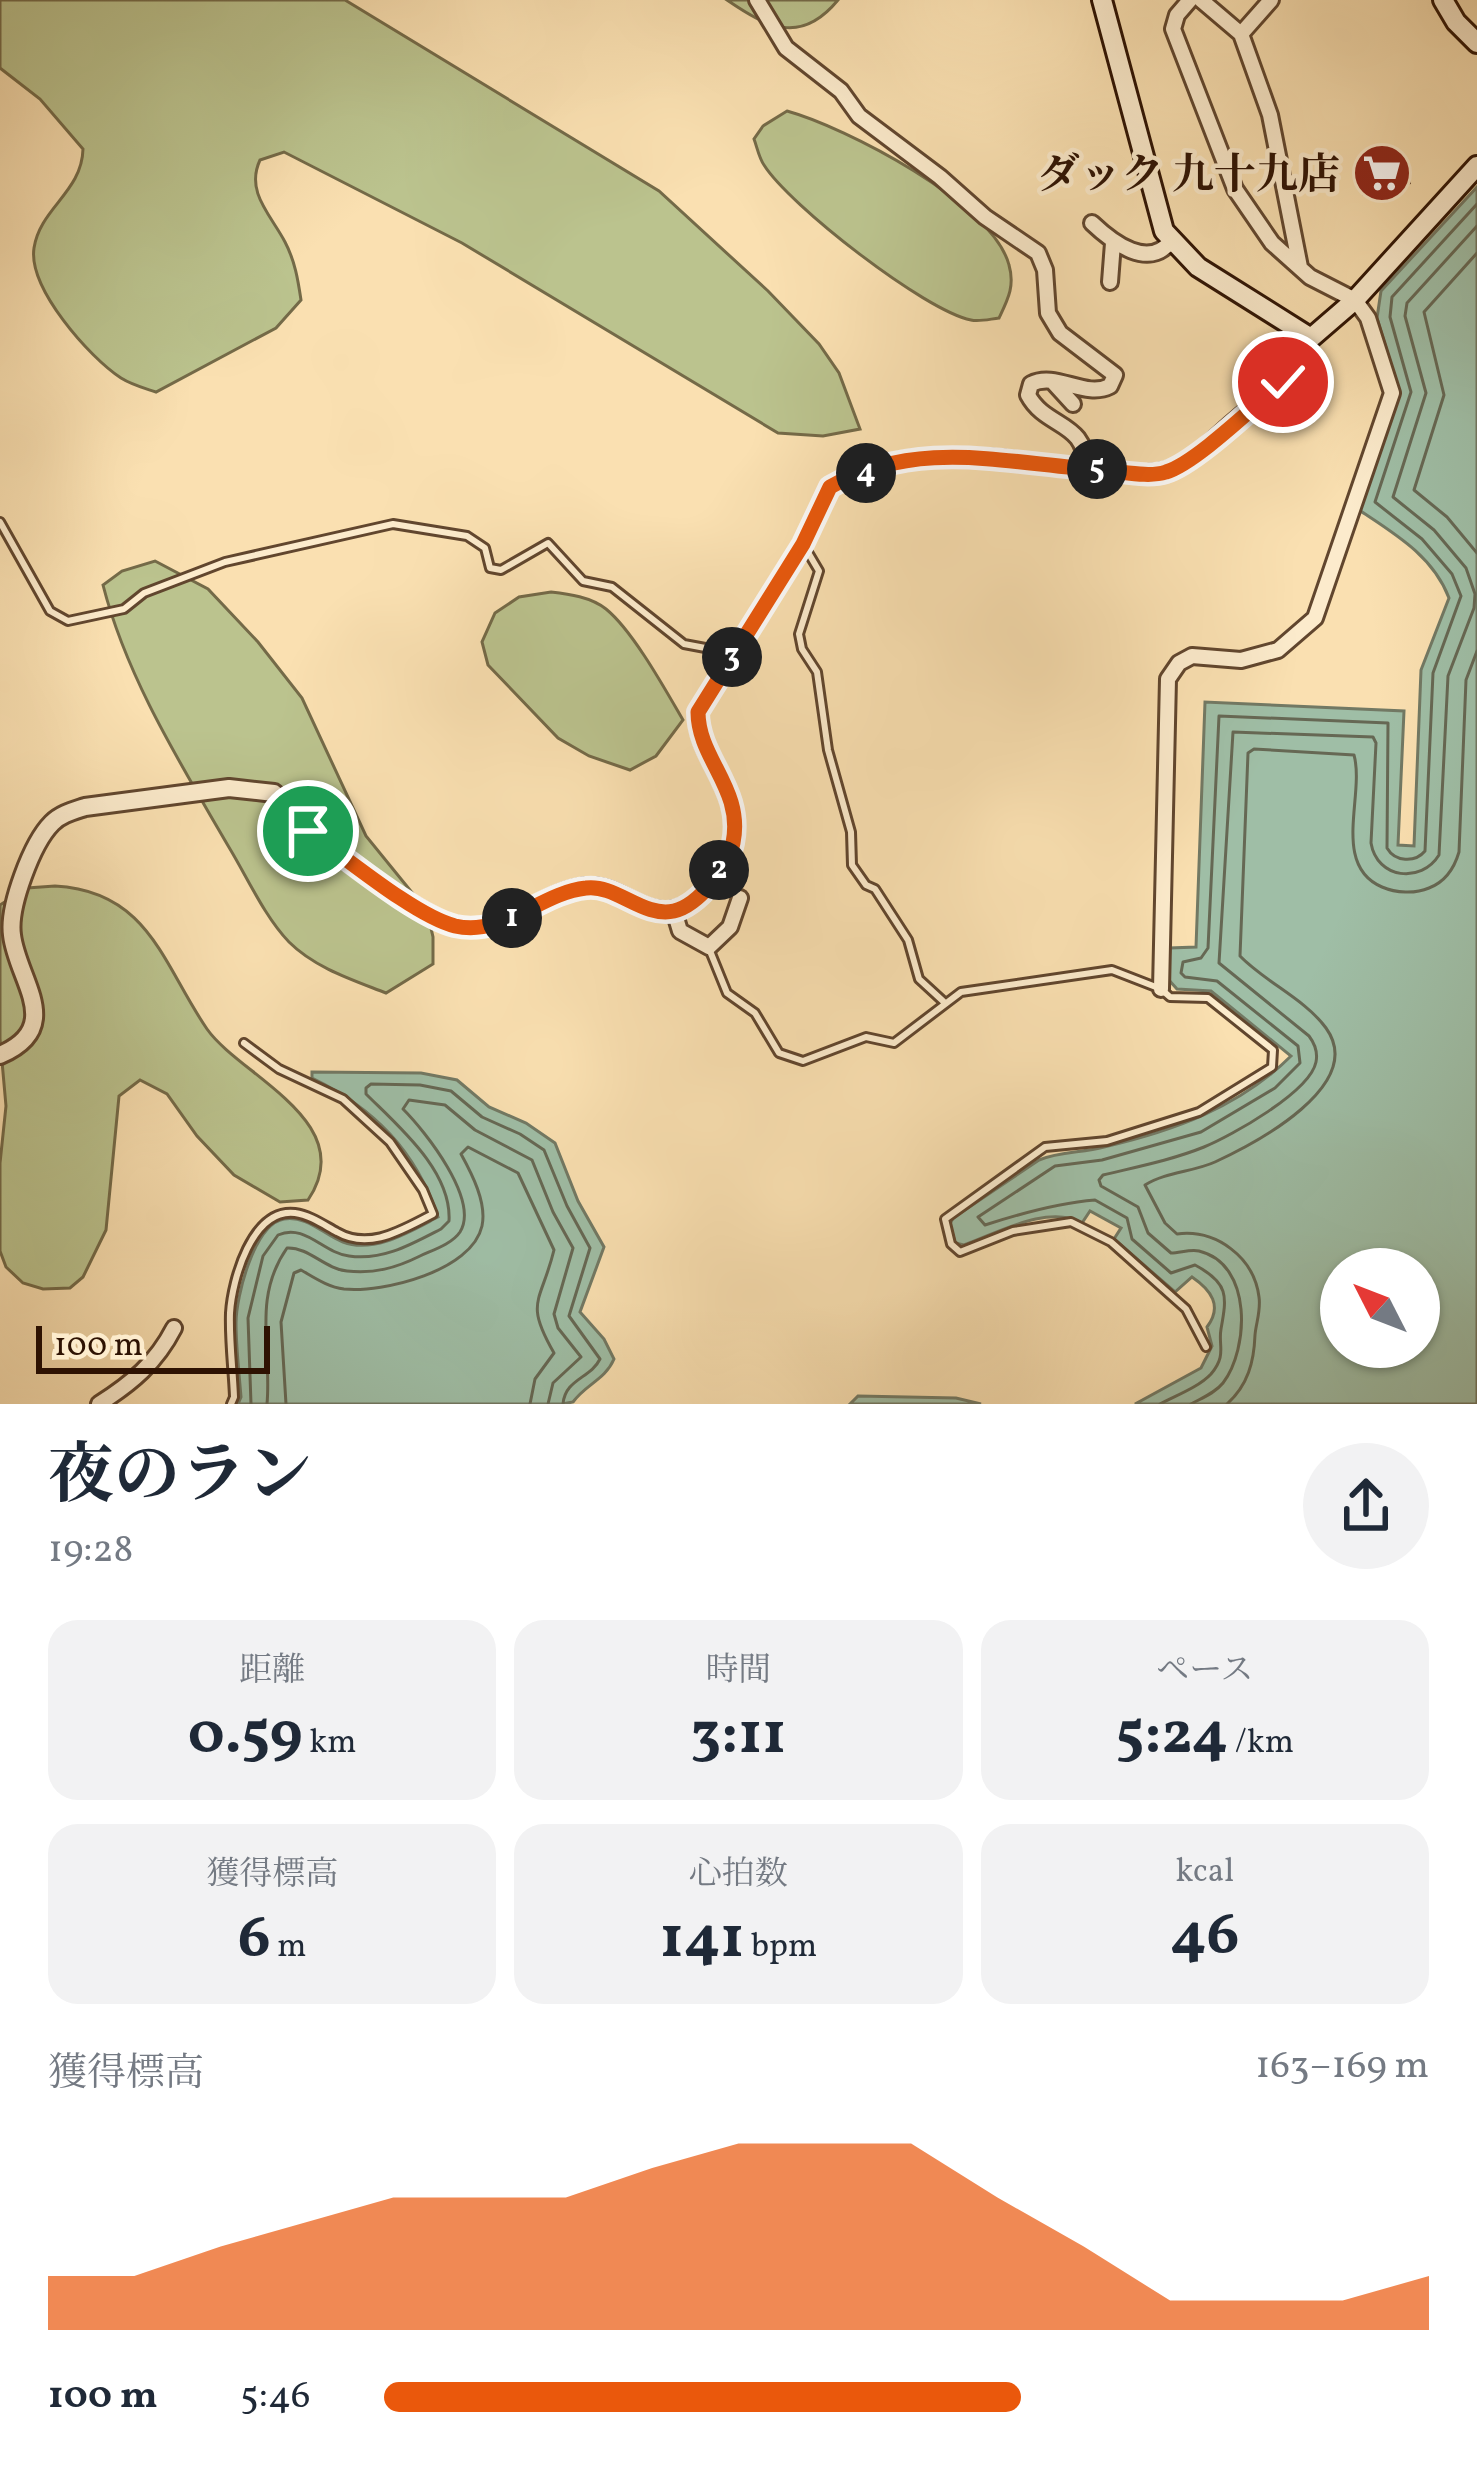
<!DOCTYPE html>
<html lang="ja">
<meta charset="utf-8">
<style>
body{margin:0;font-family:Vollkorn,"Noto Serif JP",serif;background:#f2f2f3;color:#1f2937;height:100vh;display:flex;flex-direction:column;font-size:45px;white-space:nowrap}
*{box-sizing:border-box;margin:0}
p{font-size:39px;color:#747a83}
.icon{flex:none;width:66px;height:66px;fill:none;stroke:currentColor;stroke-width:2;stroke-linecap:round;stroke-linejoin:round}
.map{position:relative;height:1404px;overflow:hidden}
.sheet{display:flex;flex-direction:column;background:#fff;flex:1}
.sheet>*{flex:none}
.needle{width:78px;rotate:312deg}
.tools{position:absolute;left:1320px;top:1248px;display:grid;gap:24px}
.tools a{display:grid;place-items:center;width:120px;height:120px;border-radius:50%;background:#fff;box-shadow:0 3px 9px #0004;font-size:60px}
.scale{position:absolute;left:36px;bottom:30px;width:234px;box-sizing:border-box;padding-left:12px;border:6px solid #2e1202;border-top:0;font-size:33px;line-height:42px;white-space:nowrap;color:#2e1202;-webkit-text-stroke:9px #fcebcc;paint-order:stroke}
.pin{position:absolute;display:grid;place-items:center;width:102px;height:102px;color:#fff;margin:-51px;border:6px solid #fff;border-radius:50%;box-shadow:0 3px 12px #0007}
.km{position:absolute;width:60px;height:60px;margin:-30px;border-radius:50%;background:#222;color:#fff;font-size:33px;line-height:60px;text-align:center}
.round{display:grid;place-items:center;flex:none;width:126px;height:126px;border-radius:63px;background:#f2f2f3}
.headline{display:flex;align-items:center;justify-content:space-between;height:204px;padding:0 48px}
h1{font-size:66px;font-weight:700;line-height:90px}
.metrics{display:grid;grid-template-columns:repeat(3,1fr);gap:18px;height:204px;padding:12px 48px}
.metrics div{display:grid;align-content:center;border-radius:30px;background:#f2f2f3;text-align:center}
.metrics b{font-size:60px;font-weight:700}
.metrics small{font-size:33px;font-weight:400}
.metrics p{font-size:33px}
.chart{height:336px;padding:24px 48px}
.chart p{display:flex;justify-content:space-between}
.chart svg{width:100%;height:216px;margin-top:12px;fill:#ea580c;opacity:.7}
ul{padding:0 48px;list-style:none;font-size:39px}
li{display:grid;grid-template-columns:192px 144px 1fr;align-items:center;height:90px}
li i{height:30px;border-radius:15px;background:#ea580c}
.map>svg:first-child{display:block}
</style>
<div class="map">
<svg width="1477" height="1404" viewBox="0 0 1477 1404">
<rect width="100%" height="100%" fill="#fae0b1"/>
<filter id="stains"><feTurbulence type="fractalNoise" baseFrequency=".00167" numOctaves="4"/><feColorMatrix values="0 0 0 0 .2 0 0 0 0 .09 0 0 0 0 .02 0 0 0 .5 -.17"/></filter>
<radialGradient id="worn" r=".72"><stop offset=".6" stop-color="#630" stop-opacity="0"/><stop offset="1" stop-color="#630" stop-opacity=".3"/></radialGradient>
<path fill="#bbc38e" stroke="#746a48" stroke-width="3" d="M0,0H345L659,191L768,291L819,344L839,373L860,429L823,436L778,433L462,243L284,152L260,160C245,192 271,215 285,242C295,261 298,280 301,300L276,328L156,392C144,388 132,385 121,378C89,357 28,288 34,248C40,208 82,192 83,149L40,99L0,68Z
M727,0H838C801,45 768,28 727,0Z
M787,111C845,127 993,203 1009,265C1015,286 1008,299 999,318C990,319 979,322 971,320C925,311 789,205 764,165C759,158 757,147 754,139L763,126Z
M155,561L208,589L258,642L302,698L366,836L427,911L433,937V964L386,993C353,980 315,968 289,942C265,917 248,879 230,849C182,766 127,679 103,585L122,571Z
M551,592C569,594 591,597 606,609C633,631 665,689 683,720L656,756L630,770L589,756L558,738L488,665L482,642L495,613L519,597Z
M55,886C149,891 163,965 207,1029C240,1076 361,1122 308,1200L280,1202L234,1175L197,1136L167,1094L140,1080L119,1096L106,1230L83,1277L70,1288L43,1289L23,1283L6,1267L0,1251V1163L6,1106L0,1039V905L27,888Z"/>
<path fill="#9fbea6" stroke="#727964" stroke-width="3" fill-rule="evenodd" d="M1477,187V1404H1135L1201,1368L1212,1346L1207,1327C1223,1306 1211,1290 1192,1277L1175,1292L1114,1239L1121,1228L1090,1211L1082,1223C1048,1204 998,1233 964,1245L955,1243L950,1224L953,1218L1039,1160C1060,1151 1082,1153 1104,1147C1173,1131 1240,1107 1291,1056L1211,991L1177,989L1168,979L1170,948L1196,947L1205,702L1404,711L1398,845L1414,846L1421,670L1449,598C1433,556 1395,534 1359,510L1399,391L1377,318L1381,291ZM1341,1269H1419V1347H1341Z
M312,1072L421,1073L457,1080L489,1107L526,1123L555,1143L578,1201L604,1247L580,1312L604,1339L614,1359C605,1380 586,1384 573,1402L562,1404H238L241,1397C239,1372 236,1347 236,1323C236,1297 254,1224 284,1219C307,1215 324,1235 343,1242C374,1254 411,1231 438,1217C416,1151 374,1108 312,1078Z
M858,1396L956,1398L981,1404H850Z"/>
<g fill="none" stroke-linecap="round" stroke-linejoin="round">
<path stroke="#666854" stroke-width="3" d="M1477,253L1424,312L1444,395L1414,490L1447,517L1477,553
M251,1404L248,1318L263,1256L278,1235C305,1223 323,1253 349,1256C383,1261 412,1244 441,1229L449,1221C452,1171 398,1126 366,1094V1088L371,1084L420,1085L451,1091L482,1117L520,1134L544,1150L567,1206L590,1248L569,1316L600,1359C591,1378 565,1379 563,1404
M267,1404C272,1349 252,1298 287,1248C309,1247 325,1269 347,1271C374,1274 396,1268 420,1256C433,1250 452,1244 460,1232C480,1200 425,1131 403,1109L409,1100L445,1105L475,1130L532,1160L553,1212L573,1248L554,1314L558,1328L581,1357L553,1383L548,1404
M286,1404L281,1322L294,1273L301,1270C315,1278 328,1287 344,1289C383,1293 472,1271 482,1226C487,1203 472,1174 461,1154L468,1147L518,1173L554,1250C541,1303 524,1301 554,1353L535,1379L530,1404
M1160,1404C1175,1396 1199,1387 1211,1374C1227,1355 1218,1346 1221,1329C1227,1296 1229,1283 1195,1265L1171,1273L1132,1239L1127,1218L1095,1200C1058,1203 1022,1213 985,1225L978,1217L1055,1166L1102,1160L1201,1132L1275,1088L1300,1063L1298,1046L1217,981L1185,977L1181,973L1183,962L1201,958L1208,948L1219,716L1388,723L1387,848C1395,862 1415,863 1425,851L1433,673L1461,596L1452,574L1422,539L1375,502L1411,392L1390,317L1392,297L1477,204
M1191,1404C1202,1398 1215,1393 1223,1383C1249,1349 1253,1264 1199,1251C1190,1249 1180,1253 1171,1253L1148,1233L1138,1207L1101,1186L1099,1180L1103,1175C1136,1167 1172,1160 1204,1147C1231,1136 1310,1092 1316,1062C1318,1052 1315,1044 1309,1036L1219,963L1233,732L1373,737L1376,743L1371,843C1377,879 1421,884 1439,855L1448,676L1474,608L1475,594L1466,568L1434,530L1393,497L1426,393L1405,316L1407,303L1477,226
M1227,1404C1248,1385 1254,1362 1255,1335C1256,1323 1261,1311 1259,1297C1254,1257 1216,1229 1177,1234L1165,1223L1145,1185C1165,1172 1193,1172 1215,1162C1256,1143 1367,1085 1326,1028C1305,999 1265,982 1240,956L1248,753L1254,749L1354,755C1365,795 1331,865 1382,887C1396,893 1415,894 1429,888C1445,882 1454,869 1459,852L1466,680L1477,651"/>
</g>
<path fill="#e39581" stroke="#2e1202" stroke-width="3" d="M1400,153L1409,183L1364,194L1357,164Z"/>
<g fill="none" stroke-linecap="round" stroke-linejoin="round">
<defs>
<path id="service" d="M0,522L50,611L68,621L124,609L144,593L225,562L393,524L467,536L485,548L490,568L501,570L548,543L583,581L612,587L684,644L732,653
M806,549L819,571L799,634L802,649L817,672L828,750L851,832L852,865L866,885L875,889L908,940L919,979L944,1002
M710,951L727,993L755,1013L779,1053L803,1061L866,1037L894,1043L961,992L1112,970L1161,989L1170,997L1208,998L1273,1050L1272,1067L1199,1112L1107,1141L1045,1147L945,1219L951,1244L960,1252L1013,1231L1071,1222L1111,1242L1186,1309L1206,1347
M231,1404L234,1397C233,1370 229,1341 230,1313C232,1280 252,1208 295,1213C310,1215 324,1225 337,1232C370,1251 403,1229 433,1214L423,1190L390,1142L343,1099L279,1069L244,1043"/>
<path id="minor" d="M757,0L786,48L841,91L859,116L940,177L985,217L1038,253L1045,270L1048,313L1060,333L1115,375L1110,386C1085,399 1056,371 1031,384L1028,395C1046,429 1088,421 1085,468
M1201,0L1241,34L1270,115L1300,267
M1241,34L1271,0
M1092,223C1113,243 1149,270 1171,241
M1110,282L1113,243
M1052,381L1073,404
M674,911L680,931L709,947L730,927L740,898
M1161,989L1168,679L1179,663L1192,656L1241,660L1278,650L1315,618L1392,393L1368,318L1355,300L1310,277L1272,243L1235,189L1173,29L1177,15L1190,0
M99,1404C132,1383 156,1363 174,1328"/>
<path id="tertiary" d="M0,1055C66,1027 17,980 12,935C8,907 32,843 52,823C61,814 73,811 85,807L229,788L274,793C288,805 297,822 311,833C340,857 416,912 449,924C500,943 539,891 588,887C618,885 644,918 675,910C700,904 728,867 733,842C743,788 697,759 698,712L803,544L830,487C916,437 1008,463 1100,470C1120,471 1145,477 1164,472C1191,466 1217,436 1238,419C1268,394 1294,374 1311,338"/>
<path id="secondary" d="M1102,0L1164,231L1198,267L1311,338L1355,300L1477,166
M1443,0L1456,22L1477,43"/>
</defs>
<use href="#service" stroke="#61462e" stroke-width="12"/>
<use href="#minor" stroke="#61462e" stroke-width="20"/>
<use href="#tertiary" stroke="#61462e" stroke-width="22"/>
<use href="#secondary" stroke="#2e1202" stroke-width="24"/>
<use href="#service" stroke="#fcebcc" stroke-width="6"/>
<use href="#minor" stroke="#fcebcc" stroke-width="14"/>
<use href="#tertiary" stroke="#fcebcc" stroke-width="16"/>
<use href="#secondary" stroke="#fcebcc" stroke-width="18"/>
</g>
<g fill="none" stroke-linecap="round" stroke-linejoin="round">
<defs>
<path id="route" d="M308,831C344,856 415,916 455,926C504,937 540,893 586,888C616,884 643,918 674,911C699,905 728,867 733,843C744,789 698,759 698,712L803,544L830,487C919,437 1007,464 1102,470C1121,471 1148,478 1166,472C1196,463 1256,404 1283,382"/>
</defs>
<use href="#route" stroke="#fff" stroke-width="24"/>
<use href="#route" stroke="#ea580c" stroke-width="15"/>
</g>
<defs>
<symbol id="supermarket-disc" viewBox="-11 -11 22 22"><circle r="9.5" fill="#8f2418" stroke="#fcebcc"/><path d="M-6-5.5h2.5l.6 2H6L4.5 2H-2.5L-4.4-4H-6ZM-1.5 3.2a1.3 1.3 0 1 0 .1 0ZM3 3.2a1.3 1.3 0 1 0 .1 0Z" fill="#fff"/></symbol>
</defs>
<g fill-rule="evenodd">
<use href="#supermarket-disc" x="1349" y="140" width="66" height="66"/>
</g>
<g text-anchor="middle" stroke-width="9" stroke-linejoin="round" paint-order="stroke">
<g font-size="42" font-weight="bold" fill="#2e1202" stroke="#fcebcc" text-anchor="end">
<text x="1340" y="188">ダック 九十九店</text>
</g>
</g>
<rect width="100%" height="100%" filter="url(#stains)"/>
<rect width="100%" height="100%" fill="url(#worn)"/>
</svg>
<div class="tools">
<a><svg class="needle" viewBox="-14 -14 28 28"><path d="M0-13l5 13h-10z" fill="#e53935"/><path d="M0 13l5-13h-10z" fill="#747a83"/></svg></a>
</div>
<div class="scale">100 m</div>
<div class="pin" style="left:308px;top:831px;background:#1e9e55"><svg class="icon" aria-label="arrive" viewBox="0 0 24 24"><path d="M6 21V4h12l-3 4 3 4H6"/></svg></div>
<div class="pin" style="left:1283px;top:382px;background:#d93025"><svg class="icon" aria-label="check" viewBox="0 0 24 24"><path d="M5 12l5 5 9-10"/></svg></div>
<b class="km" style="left:512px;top:918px">1</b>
<b class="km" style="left:719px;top:870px">2</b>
<b class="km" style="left:732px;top:657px">3</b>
<b class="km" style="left:866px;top:473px">4</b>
<b class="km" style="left:1097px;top:469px">5</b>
</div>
<section class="sheet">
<div class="headline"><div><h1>夜のラン</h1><p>19:28</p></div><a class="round"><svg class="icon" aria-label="share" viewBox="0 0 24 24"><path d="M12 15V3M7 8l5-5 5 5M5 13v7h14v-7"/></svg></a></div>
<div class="metrics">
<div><p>距離</p><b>0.59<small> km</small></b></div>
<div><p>時間</p><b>3:11</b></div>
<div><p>ペース</p><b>5:24<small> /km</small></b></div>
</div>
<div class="metrics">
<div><p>獲得標高</p><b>6<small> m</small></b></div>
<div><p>心拍数</p><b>141<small> bpm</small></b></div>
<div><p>kcal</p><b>46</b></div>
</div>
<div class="chart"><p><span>獲得標高</span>163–169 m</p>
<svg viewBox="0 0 160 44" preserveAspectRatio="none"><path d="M0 44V33L10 33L20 27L30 22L40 17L50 17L60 17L70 11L80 6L90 6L100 6L110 17L120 27L130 38L140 38L150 38L160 33V44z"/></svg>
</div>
<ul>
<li><b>100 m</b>5:46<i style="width:61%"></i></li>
</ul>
</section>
